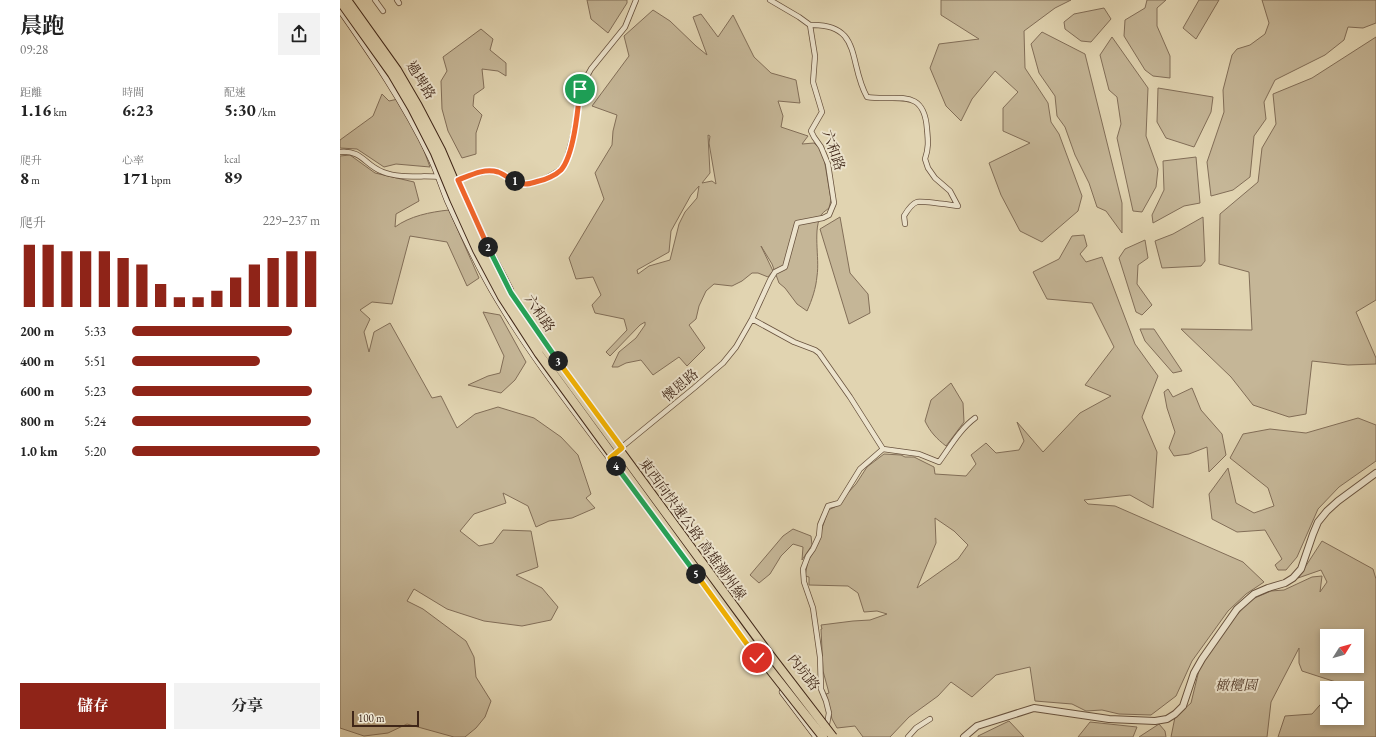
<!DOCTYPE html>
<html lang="zh-TW">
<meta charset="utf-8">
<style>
body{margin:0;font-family:"EB Garamond","Noto Serif TC",serif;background:#f2f2f2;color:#222;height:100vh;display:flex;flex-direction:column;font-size:15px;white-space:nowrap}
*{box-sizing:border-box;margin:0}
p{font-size:13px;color:#767676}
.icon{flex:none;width:22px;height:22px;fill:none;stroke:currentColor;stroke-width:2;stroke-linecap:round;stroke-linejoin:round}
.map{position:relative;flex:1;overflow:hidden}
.side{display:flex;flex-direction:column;background:#fff;width:340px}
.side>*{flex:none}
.needle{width:26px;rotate:53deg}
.buttons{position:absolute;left:980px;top:629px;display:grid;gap:8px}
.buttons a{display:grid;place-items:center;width:44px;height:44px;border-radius:0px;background:#fff;box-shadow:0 2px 6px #0003;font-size:20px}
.scale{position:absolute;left:12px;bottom:10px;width:67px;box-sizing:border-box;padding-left:4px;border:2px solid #3f2618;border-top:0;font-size:11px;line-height:14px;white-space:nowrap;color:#3f2618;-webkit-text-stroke:3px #ece3cc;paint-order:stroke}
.pin{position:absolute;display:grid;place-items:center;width:34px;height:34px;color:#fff;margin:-17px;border:2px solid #fff;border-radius:50%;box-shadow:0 1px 4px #0007}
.km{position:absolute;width:20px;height:20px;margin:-10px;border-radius:50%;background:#222;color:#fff;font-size:11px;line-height:20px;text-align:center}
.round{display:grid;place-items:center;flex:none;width:42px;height:42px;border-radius:0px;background:#f2f2f2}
.overview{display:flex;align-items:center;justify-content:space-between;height:68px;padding:0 20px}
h1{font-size:22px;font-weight:700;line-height:30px}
.figures{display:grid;grid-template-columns:repeat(3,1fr);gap:6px;height:68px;padding:4px 20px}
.figures div{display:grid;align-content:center}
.figures b{font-size:17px;font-weight:700}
.figures small{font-size:11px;font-weight:400}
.figures p{font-size:11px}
.chart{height:112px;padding:8px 20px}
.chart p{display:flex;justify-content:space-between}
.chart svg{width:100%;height:72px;margin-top:4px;stroke:#8f2418;stroke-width:6}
.primary-button{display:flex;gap:8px;margin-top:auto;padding:8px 20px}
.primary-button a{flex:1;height:46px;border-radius:0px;background:#8f2418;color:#fff;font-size:16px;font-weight:700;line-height:46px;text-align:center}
.primary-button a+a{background:#f2f2f2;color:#222}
ul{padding:0 20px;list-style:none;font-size:13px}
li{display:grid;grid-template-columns:64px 48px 1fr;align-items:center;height:30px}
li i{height:10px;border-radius:5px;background:#8f2418}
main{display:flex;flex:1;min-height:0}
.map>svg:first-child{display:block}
</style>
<main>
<section class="side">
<div class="overview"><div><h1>晨跑</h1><p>09:28</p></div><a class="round"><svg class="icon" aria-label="share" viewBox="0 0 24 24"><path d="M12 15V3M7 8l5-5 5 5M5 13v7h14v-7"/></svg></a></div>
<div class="figures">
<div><p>距離</p><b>1.16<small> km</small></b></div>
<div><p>時間</p><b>6:23</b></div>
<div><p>配速</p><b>5:30<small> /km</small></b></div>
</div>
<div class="figures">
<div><p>爬升</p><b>8<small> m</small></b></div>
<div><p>心率</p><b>171<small> bpm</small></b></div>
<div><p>kcal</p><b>89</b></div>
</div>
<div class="chart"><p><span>爬升</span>229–237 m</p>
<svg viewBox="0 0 160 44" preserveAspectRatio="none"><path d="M5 44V6M15 44V6M25 44V10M35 44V10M45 44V10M55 44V14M65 44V18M75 44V30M85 44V38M95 44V38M105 44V34M115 44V26M125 44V18M135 44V14M145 44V10M155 44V10"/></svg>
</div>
<ul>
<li><b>200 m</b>5:33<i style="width:85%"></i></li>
<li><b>400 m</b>5:51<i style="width:68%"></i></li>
<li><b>600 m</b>5:23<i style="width:96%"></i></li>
<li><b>800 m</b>5:24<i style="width:95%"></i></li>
<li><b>1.0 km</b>5:20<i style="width:100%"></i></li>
</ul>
<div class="primary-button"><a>儲存</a><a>分享</a></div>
</section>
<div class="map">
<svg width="1036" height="737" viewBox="0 0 1036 737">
<rect width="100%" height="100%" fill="#e1d4b1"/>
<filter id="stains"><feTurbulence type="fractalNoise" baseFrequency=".005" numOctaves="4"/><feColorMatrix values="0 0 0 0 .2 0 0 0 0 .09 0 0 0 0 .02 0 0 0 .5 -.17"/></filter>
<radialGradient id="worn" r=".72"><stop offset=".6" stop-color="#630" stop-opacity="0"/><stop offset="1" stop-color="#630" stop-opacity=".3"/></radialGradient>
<path fill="#c5b697" stroke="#826e58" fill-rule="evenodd" d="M247,0H287V3L268,33L251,19Z
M601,0H731L715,8L684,31L685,68L708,103L711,122L719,134L742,196L738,211L702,242L680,231L661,195L649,163L690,143L663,131V108L678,92L655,71L632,99L621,121L606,106L590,68L599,44L639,39L601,15Z
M807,0H826L817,8V26L830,56V78L813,76L805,70L784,36L785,20L805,8Z
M859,0H879L856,39L843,28Z
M922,0H1036V23L1023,28L1008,27L1004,40L985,55L935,80L924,102L926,119L914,136L910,177L893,190L871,196L867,162L884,112L883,90L892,55L897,49L910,45L925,34L929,23Z
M764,8L771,19L751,42L741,41L725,29L724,22L734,14Z
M313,10L330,21L356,46L367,55L353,17L361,14L378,37L393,15L414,57L431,73L456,80L460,103L438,101L443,116L441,127L468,136L462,144L474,143L483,152L491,200L489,208C487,210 483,212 482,214C472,228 480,258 477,276C476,288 472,300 467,311L457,304L445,288L439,283L432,264L421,246L433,271L428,277L418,273H412L402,281L392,286L374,284L366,291L359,306L356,319L349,325L365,348L347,366L339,357L313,375L301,360L286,363L278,367H272L279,352L296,338L305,325V322L300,325L270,356L266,352L287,330L284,319L255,313L252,305L261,295L253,277L236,279L229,258L264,199L255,173L272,145L273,131L277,115L252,106L289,56L284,36ZM368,135L370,136L369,143L376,184L372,181L362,183L370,173ZM359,186L357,198L345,212L339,224L330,260L309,266L298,274L297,270L329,252L331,231L351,195Z
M141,29L153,39L150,50L166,63V76L158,71L142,69L144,88L134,95L133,106L142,115L136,133V154L122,158L108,131L102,109L101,81L107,71L103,57Z
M702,32L745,54L782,203V233L766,211L757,207L749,183L735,155L725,127L717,116L715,96L699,73L691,44Z
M772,37L808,88L806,136L818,169L816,187L802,212L793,211L777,138L781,124L777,97L769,90L760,55Z
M1036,37V300L1016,312L1036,358V364L1008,365L972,361L966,414L949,417L913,405L891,377L841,329L912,330L909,272L879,264L880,214L918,182L922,148L936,124L933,94L972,78Z
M818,88L873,97L871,112L854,147L826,138L817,122Z
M42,94L49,101L58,99L80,140L90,167L56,164L44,167L17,149L0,148V140L33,116Z
M10,155L35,173L74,182L79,201L56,214L55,227C70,216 90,212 109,210L139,278L127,286L107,242L70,236L52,304L32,302L20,310L30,319L24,332L29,352L34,332L50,323L92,398L101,396L117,428L135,414L158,407L194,418L221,437L238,455L251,494L246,498L255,508L232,518L209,521L196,527L188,506L163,493L166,503L134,514L120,531L139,546L153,543L163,530L191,531L198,567L176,575L202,588L218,607L211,620L182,626L144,621L107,609L74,589L67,601L83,609L126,641L134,657L136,677L151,701L145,717L136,728L125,737H114L67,724L48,733L24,736L0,728V156Z
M856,157L860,203L844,206L813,223L812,215L824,190L823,161Z
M500,217L510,273L528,294L530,313L509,324L480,229Z
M863,217L865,261L861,266L822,268L815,241L833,234Z
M744,235L747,246L740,254L746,262L762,257L795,344L818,376L802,417L817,452L813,508L790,495L744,500L748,504L775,506L903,562L924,582L906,594L888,611L852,661L836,696L811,715L779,714L762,710L746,711L732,704L695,701L690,667L656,675L632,697L611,682L598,696L569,717L550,737H523L515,726L497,728L492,719L486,694L489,693L483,671L481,629H482L481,625L513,621L530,620L547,614L537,611L524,612L518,593L508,586L469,585V577L465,576L468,561L476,547L488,510L495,507L516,484L527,467L544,454L561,455L565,457H574L594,467L595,474L626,476L636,464L631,455L646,443L656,453L679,450L684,441L677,422L703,452L740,413L771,396L745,385L774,347L752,303L707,299L693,272L719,259L732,236ZM595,518L614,531L628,545L618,559L577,588L596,543Z
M805,240L808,258L798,265L797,284L812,305L802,315L796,312L779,258L785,249Z
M143,312L160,315L186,362L175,380L161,393L128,385L148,376L160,373L164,356Z
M800,329H814L842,371L833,373L805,341Z
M611,383L623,403L624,422L606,446C597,439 590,432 585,421L591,400Z
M852,388L861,410L882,434L886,455L869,472L867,447L849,454L834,456L829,448L835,432L827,408L824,392L828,389L833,397Z
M1018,418L1036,425V461L999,487L978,509L957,557L946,570H938L935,565L942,559L925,530L897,532L872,519L869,494L888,468L896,503L914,513L934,506L928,488L890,458L903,434L930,429L966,433Z
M453,529L471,536L472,545L462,560L463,547L453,544L441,556L430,574L419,583L410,575L443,536Z
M982,541L1033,569L1036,579V737H938L945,716L972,714L987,697V718H1017V688H995L999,683L962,671L959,663V648L931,702L927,737H831L835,717L851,703L859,670L880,634L910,600L931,591L944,590L972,577L982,576L980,592L987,582L981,570L958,578ZM987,636H1017V666H987Z
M669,721L684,737H638V736Z
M750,722L797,727L793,737H738Z
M819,724L825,731L826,737H799Z"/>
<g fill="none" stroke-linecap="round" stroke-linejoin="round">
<defs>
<path id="minor" d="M35,0L43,11
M57,0L59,3
M470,25C523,23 508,64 527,97C556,102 584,86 587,129C588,140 589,148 585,159L588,168L595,178L610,191L618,206C611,205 582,201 577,202C571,204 567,211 564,216L565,224
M0,152C23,150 24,165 43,172C61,179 83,175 102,177
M113,179L118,180L134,174L147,171L159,172L172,180L184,185L203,180L220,170L226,162L233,136L238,109L240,89L251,69L285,27L296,0
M412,319L454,342L475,350L479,353L510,397L543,449
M543,449L579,454L599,462C610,447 620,429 635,418
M271,456L354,388L383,363L396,347L412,319L430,280L435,272L445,267L457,223L483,218L489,215L494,203L488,164L481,147L474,137L471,131L482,112L473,82L475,56L470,25L459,17L430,0
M487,724L489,713L486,701L481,689L480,657L473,608L464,582L463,569L468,556L473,549L479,536L480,525L488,506L499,503L520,469L543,449
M568,737L576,728L590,719"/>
<path id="tertiary" d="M624,737L637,726L694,708L769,719L815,721L827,719L835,714L843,706L854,673L862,659L897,609L914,594L928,588L945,583L953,578L961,569L973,534L978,522L987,511L998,501L1036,473"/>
<path id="secondary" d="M0,9C33,56 65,103 90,155C97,169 102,185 108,200C123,233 139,268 158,299C193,358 236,412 277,467
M132,213L146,244L170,290
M443,692L477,737"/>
</defs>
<use href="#minor" stroke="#68523e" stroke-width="6"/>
<use href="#tertiary" stroke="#68523e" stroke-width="8"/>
<use href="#secondary" stroke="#3f2618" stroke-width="8"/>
<use href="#minor" stroke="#ece3cc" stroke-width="4.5"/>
<use href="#tertiary" stroke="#ece3cc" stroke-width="6"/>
<use href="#secondary" stroke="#ece3cc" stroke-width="7"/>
<defs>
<path id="trunk-bridge" d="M7,0L57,70L78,106L101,150L142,246L168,295L206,350L427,651L493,737
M0,1L52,74L72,108L95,153L114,199L137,250L162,297L199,354L420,657L483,737"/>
</defs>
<use href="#trunk-bridge" stroke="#3f2618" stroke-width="10" stroke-linecap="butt"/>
<use href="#trunk-bridge" stroke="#e1d4b1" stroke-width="8"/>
</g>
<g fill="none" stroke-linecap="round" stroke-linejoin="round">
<defs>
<path id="split-1" d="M175,181C186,186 188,184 199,181C205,180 216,175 221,170C234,155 238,109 240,89"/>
<path id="split-2" d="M148,247L118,180C131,175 144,168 158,172C164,174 169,179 175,181"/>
<path id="split-3" d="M148,247L171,293L218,361"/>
<path id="split-4" d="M218,361L282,448L270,458L276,466"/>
<path id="split-5" d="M276,466L356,574"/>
<path id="split-6" d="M356,574L417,658"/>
</defs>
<use href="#split-1" stroke="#fff" stroke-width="8"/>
<use href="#split-2" stroke="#fff" stroke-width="8"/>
<use href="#split-3" stroke="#fff" stroke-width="8"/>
<use href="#split-4" stroke="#fff" stroke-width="8"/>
<use href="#split-5" stroke="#fff" stroke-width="8"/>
<use href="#split-6" stroke="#fff" stroke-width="8"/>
<use href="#split-1" stroke="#f0652b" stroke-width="5"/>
<use href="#split-2" stroke="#f0652b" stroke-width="5"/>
<use href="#split-3" stroke="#22a559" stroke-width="5"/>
<use href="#split-4" stroke="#f5b400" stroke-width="5"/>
<use href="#split-5" stroke="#22a559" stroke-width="5"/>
<use href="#split-6" stroke="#f5b400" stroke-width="5"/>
</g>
<g text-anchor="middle" stroke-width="4" stroke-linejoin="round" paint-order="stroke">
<g font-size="14" fill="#3f2618" stroke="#ece3cc">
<text transform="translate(81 80) rotate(58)" y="5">過埤路</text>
<text transform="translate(494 150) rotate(71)" y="5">六和路</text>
<text transform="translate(200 313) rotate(56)" y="5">六和路</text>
<text transform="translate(340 385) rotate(-40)" y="5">懷恩路</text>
<text transform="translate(353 529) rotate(54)" y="5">東西向快速公路 高雄潮州線</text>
<text transform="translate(464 672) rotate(52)" y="5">內坑路</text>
</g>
<g font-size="14" font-style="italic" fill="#5a4331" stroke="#ece3cc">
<text x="896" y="690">橄欖園</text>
</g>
</g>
<rect width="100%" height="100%" filter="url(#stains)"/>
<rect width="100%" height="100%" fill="url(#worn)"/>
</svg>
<div class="buttons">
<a><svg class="needle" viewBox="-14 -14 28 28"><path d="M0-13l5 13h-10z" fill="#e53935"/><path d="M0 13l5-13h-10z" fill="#767676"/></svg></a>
<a><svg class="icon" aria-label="locate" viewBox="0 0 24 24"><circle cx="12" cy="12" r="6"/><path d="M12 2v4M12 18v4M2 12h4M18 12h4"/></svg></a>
</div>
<div class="scale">100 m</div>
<div class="pin" style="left:240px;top:89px;background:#1e9e55"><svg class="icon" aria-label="arrive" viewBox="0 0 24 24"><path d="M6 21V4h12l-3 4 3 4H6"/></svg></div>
<div class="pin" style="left:417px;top:658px;background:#d93025"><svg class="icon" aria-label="check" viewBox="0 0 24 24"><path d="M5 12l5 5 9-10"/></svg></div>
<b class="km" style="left:175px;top:181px">1</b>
<b class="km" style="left:148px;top:247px">2</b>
<b class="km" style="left:218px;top:361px">3</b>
<b class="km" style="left:276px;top:466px">4</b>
<b class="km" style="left:356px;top:574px">5</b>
</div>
</main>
